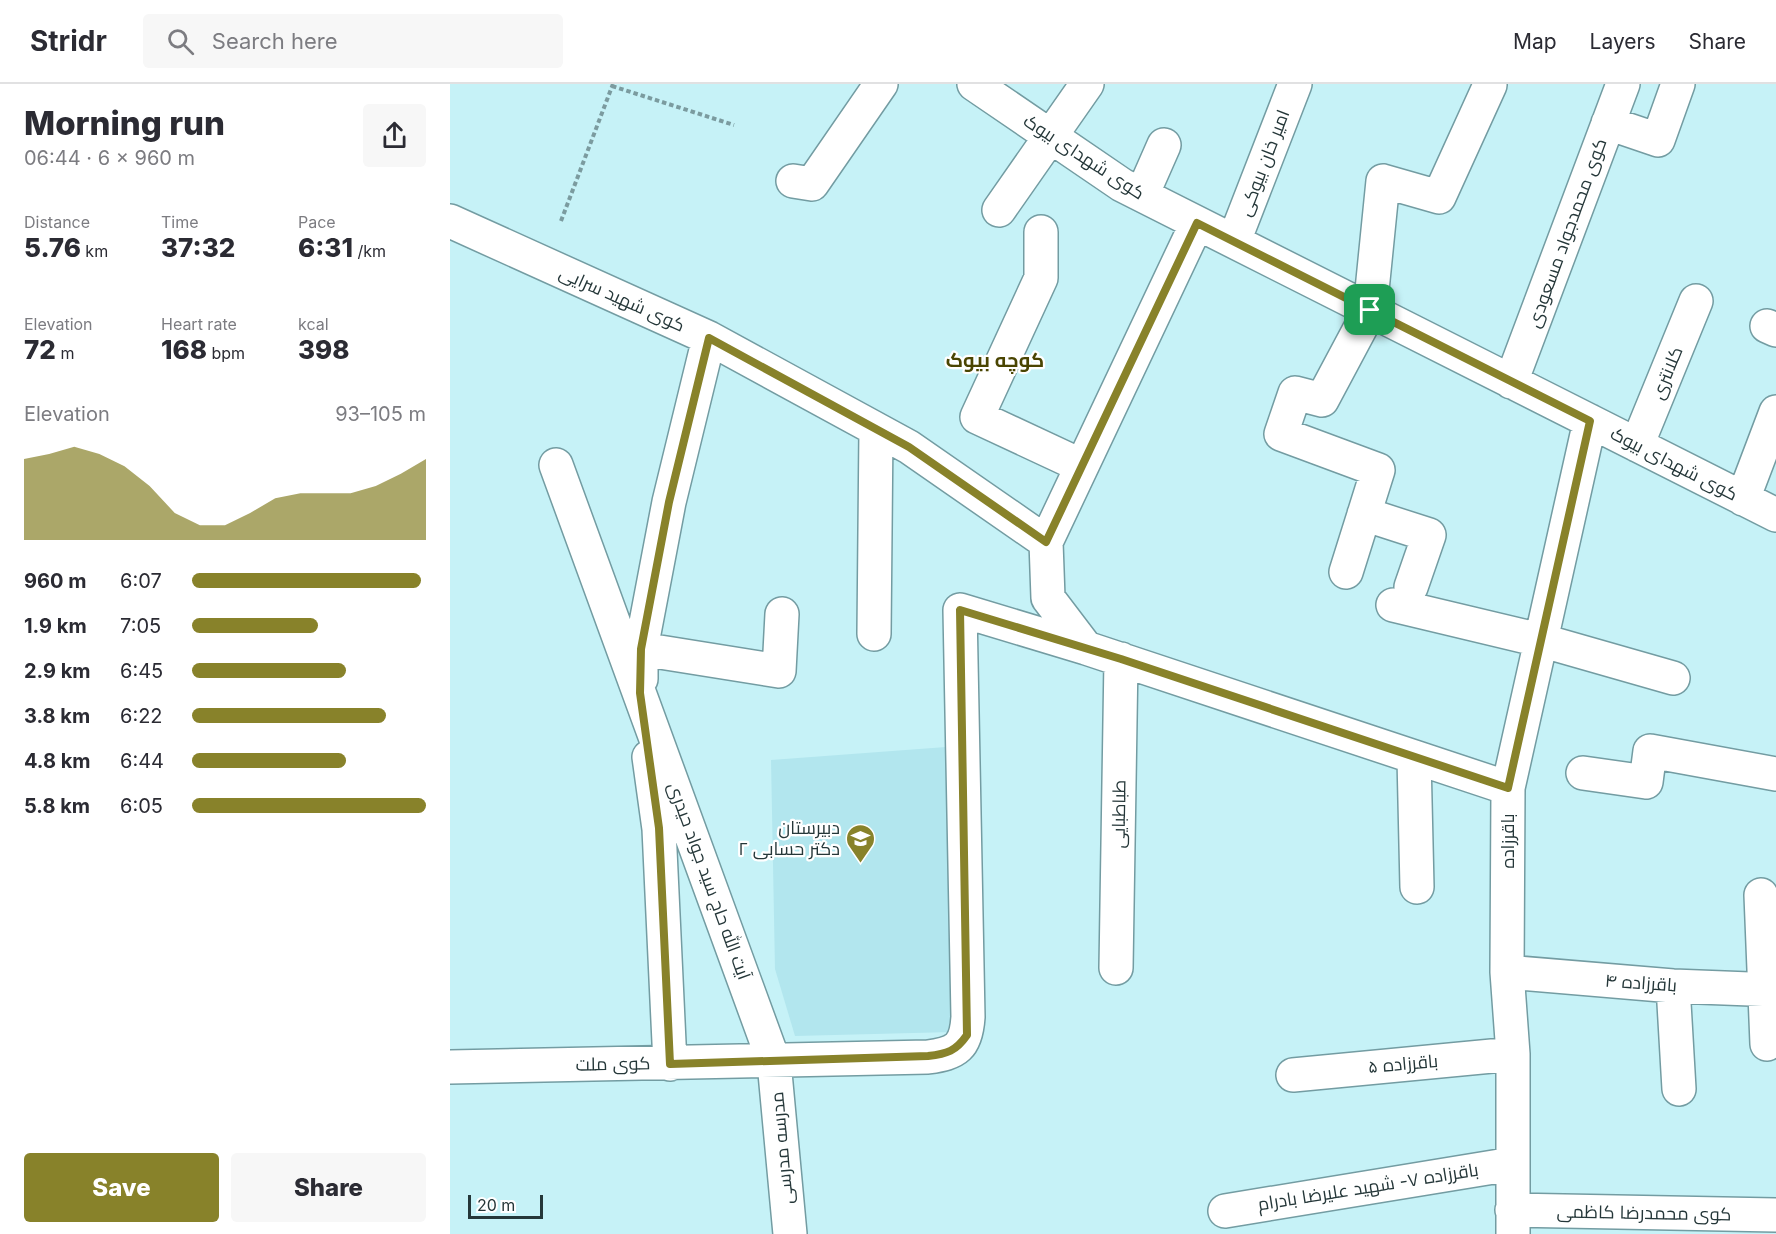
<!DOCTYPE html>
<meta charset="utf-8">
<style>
body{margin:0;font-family:Inter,Cairo,sans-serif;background:#f7f7f7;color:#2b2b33;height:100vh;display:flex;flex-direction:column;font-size:22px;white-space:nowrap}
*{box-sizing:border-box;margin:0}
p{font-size:20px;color:#7c7c81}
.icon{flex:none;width:33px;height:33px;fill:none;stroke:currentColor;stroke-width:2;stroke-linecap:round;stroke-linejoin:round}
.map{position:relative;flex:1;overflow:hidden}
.side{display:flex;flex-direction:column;background:#fff;width:450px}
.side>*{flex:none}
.scale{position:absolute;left:18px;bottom:15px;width:75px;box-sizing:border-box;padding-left:6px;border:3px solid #253739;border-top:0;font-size:16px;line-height:21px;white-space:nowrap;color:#253739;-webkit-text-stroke:4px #fff;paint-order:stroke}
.pin{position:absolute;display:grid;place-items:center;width:51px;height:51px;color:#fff;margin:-26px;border-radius:12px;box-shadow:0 3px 9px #0006}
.round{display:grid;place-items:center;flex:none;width:63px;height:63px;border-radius:6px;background:#f7f7f7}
.headline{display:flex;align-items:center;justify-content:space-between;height:102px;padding:0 24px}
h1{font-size:33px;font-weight:800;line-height:45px}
.metrics{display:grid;grid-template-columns:repeat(3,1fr);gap:9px;height:102px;padding:6px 24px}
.metrics div{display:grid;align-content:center}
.metrics b{font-size:26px;font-weight:800}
.metrics small{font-size:16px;font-weight:400}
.metrics p{font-size:16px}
.chart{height:168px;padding:12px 24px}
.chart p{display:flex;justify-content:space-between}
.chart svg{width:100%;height:108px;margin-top:6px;fill:#88822a;opacity:.7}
.action{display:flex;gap:12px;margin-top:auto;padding:12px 24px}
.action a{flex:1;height:69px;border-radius:6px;background:#88822a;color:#fff;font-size:24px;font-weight:800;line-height:69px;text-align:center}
.action a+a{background:#f7f7f7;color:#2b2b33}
ul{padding:0 24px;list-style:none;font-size:20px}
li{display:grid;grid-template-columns:96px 72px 1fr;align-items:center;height:45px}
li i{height:15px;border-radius:8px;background:#88822a}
header{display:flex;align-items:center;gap:36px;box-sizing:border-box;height:84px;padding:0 30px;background:#fff;border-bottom:2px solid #e1e1e2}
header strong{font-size:28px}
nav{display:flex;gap:33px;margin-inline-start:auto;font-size:21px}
.search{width:420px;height:54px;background:#f7f7f7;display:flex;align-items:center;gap:15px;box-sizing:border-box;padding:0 21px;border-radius:6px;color:#7c7c81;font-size:22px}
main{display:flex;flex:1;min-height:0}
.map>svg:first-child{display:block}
</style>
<header>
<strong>Stridr</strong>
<div class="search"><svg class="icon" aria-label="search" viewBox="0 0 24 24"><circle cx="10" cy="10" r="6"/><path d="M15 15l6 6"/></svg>Search here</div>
<nav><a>Map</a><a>Layers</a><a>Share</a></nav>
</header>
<main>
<section class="side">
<div class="headline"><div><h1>Morning run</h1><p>06:44 · 6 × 960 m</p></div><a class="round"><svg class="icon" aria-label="share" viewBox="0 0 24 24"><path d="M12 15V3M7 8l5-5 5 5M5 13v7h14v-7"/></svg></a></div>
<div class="metrics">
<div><p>Distance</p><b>5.76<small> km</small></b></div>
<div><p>Time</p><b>37:32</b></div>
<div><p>Pace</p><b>6:31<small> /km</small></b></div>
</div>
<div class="metrics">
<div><p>Elevation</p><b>72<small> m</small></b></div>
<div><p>Heart rate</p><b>168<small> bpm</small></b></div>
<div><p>kcal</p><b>398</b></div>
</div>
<div class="chart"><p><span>Elevation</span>93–105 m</p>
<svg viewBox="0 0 160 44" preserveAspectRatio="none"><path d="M0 44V11L10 9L20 6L30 9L40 14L50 22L60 33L70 38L80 38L90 33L100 27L110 25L120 25L130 25L140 22L150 17L160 11V44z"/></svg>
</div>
<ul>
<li><b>960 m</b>6:07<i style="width:98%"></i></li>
<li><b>1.9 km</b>7:05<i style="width:54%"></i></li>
<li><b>2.9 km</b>6:45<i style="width:66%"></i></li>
<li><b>3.8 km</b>6:22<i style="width:83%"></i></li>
<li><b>4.8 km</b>6:44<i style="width:66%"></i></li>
<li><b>5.8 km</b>6:05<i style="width:100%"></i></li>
</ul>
<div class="action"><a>Save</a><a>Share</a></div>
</section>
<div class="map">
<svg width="1326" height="1150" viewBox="0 0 1326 1150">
<rect width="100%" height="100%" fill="#c6f2f7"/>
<path fill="#b2e6ee" d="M496,663L503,948L345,952L325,885L321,676Z"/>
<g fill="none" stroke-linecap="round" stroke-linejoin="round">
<defs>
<path id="minor" d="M524,0L672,101L1326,431
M1158,39L1208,56L1228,0
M343,97L362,100L431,0
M692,111L714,61
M549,126L637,0
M0,137L259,254L459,363L596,458L598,514L636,564L1058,704
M591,148V194L527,333L632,382
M784,157L845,0
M1317,242L1326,246
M1061,298L1173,0
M1187,361L1246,217
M106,381L324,978L340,1150
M1293,415L1326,328
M914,430L979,451L961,503
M596,458L747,139
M896,488L928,386L831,350L845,309L872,316L920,226L933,97L989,113L1040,1
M943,521L1090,556L1223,594
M424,550L426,345
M191,565L329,587L332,530
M191,595V565L219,418L259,254
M199,673L209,745L220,980
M964,674L967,803
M1133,689L1196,698L1200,667L1326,690
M1311,811L1317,960
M666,884L671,575
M1057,888L1223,902L1326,906
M1223,902L1229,1005
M0,983L478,973C507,969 516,963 518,933L510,526L636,564
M843,991L1063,970
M1062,1126L1326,1131
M775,1127L1062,1080
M1063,1150V970L1057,888L1058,704L1140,337"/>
</defs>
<use href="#minor" stroke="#739ca2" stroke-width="36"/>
<path stroke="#7b9b9f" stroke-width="4" stroke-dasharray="4.5 3" stroke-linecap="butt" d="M162,2L284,41
M111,137L163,0"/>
<use href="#minor" stroke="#fff" stroke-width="33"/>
</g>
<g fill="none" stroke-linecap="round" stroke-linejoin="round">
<defs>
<path id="route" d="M747,139L1140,337L1058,704L671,575L510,526L517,951C506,967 497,970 478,972L220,980L209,744L190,609L191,565L219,418L259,254L459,363L596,458Z"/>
</defs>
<use href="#route" stroke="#fff" stroke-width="12"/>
<use href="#route" stroke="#88822a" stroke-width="8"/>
</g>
<defs>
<symbol id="school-pin" viewBox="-11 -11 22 30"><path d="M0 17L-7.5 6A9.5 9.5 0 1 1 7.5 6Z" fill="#88822a" stroke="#fff"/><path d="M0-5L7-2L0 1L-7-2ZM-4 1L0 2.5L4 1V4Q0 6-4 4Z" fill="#fff"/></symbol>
</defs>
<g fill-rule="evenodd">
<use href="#school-pin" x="394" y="738" width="33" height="45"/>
</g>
<g text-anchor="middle" stroke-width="4.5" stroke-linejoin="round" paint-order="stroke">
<g font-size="18" fill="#253739" stroke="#fff">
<text transform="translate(634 73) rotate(33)" y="6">کوی شهدای بیوک</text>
<text transform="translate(814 79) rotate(-69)" y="6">امیر خان بیوکی</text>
<text transform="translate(1117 149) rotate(-70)" y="6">کوی محمدجواد مسعودی</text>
<text transform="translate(172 215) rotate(24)" y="6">کوی شهید سرایی</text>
<text transform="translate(1217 289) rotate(-68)" y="6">کلانتری</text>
<text transform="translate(1224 380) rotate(27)" y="6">کوی شهدای بیوک</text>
<text transform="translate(669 730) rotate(-89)" y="6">طباطبایی</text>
<text transform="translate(1058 757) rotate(-90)" y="6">باقرزاده</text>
<text transform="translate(259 797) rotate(70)" y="6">آیت الله حاج سید جواد حیدری</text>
<text transform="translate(1191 899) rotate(4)" y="6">باقرزاده ۴</text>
<text transform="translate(163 980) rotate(-1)" y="6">کوی ملت</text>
<text transform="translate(953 980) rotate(-5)" y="6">باقرزاده ۵</text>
<text transform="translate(332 1064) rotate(-95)" y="6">مدرسه مدرسی</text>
<text transform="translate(918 1103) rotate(-9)" y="6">باقرزاده ۷- شهید علیرضا بادرام</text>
<text transform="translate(1194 1129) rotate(1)" y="6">کوی محمدرضا کاظمی</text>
</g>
<g font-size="18" fill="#253739" stroke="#fff" text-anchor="end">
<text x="390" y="750">دبیرستان<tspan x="390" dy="21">دکتر حسابی ۲</tspan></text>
</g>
<g font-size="20" font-weight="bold" fill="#4a4502" stroke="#fff">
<text x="545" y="283">کوچه بیوک</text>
</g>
</g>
</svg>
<div class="scale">20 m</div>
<div class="pin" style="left:920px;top:226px;background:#1e9e55"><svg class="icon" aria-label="arrive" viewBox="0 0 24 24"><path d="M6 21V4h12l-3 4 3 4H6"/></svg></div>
</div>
</main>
